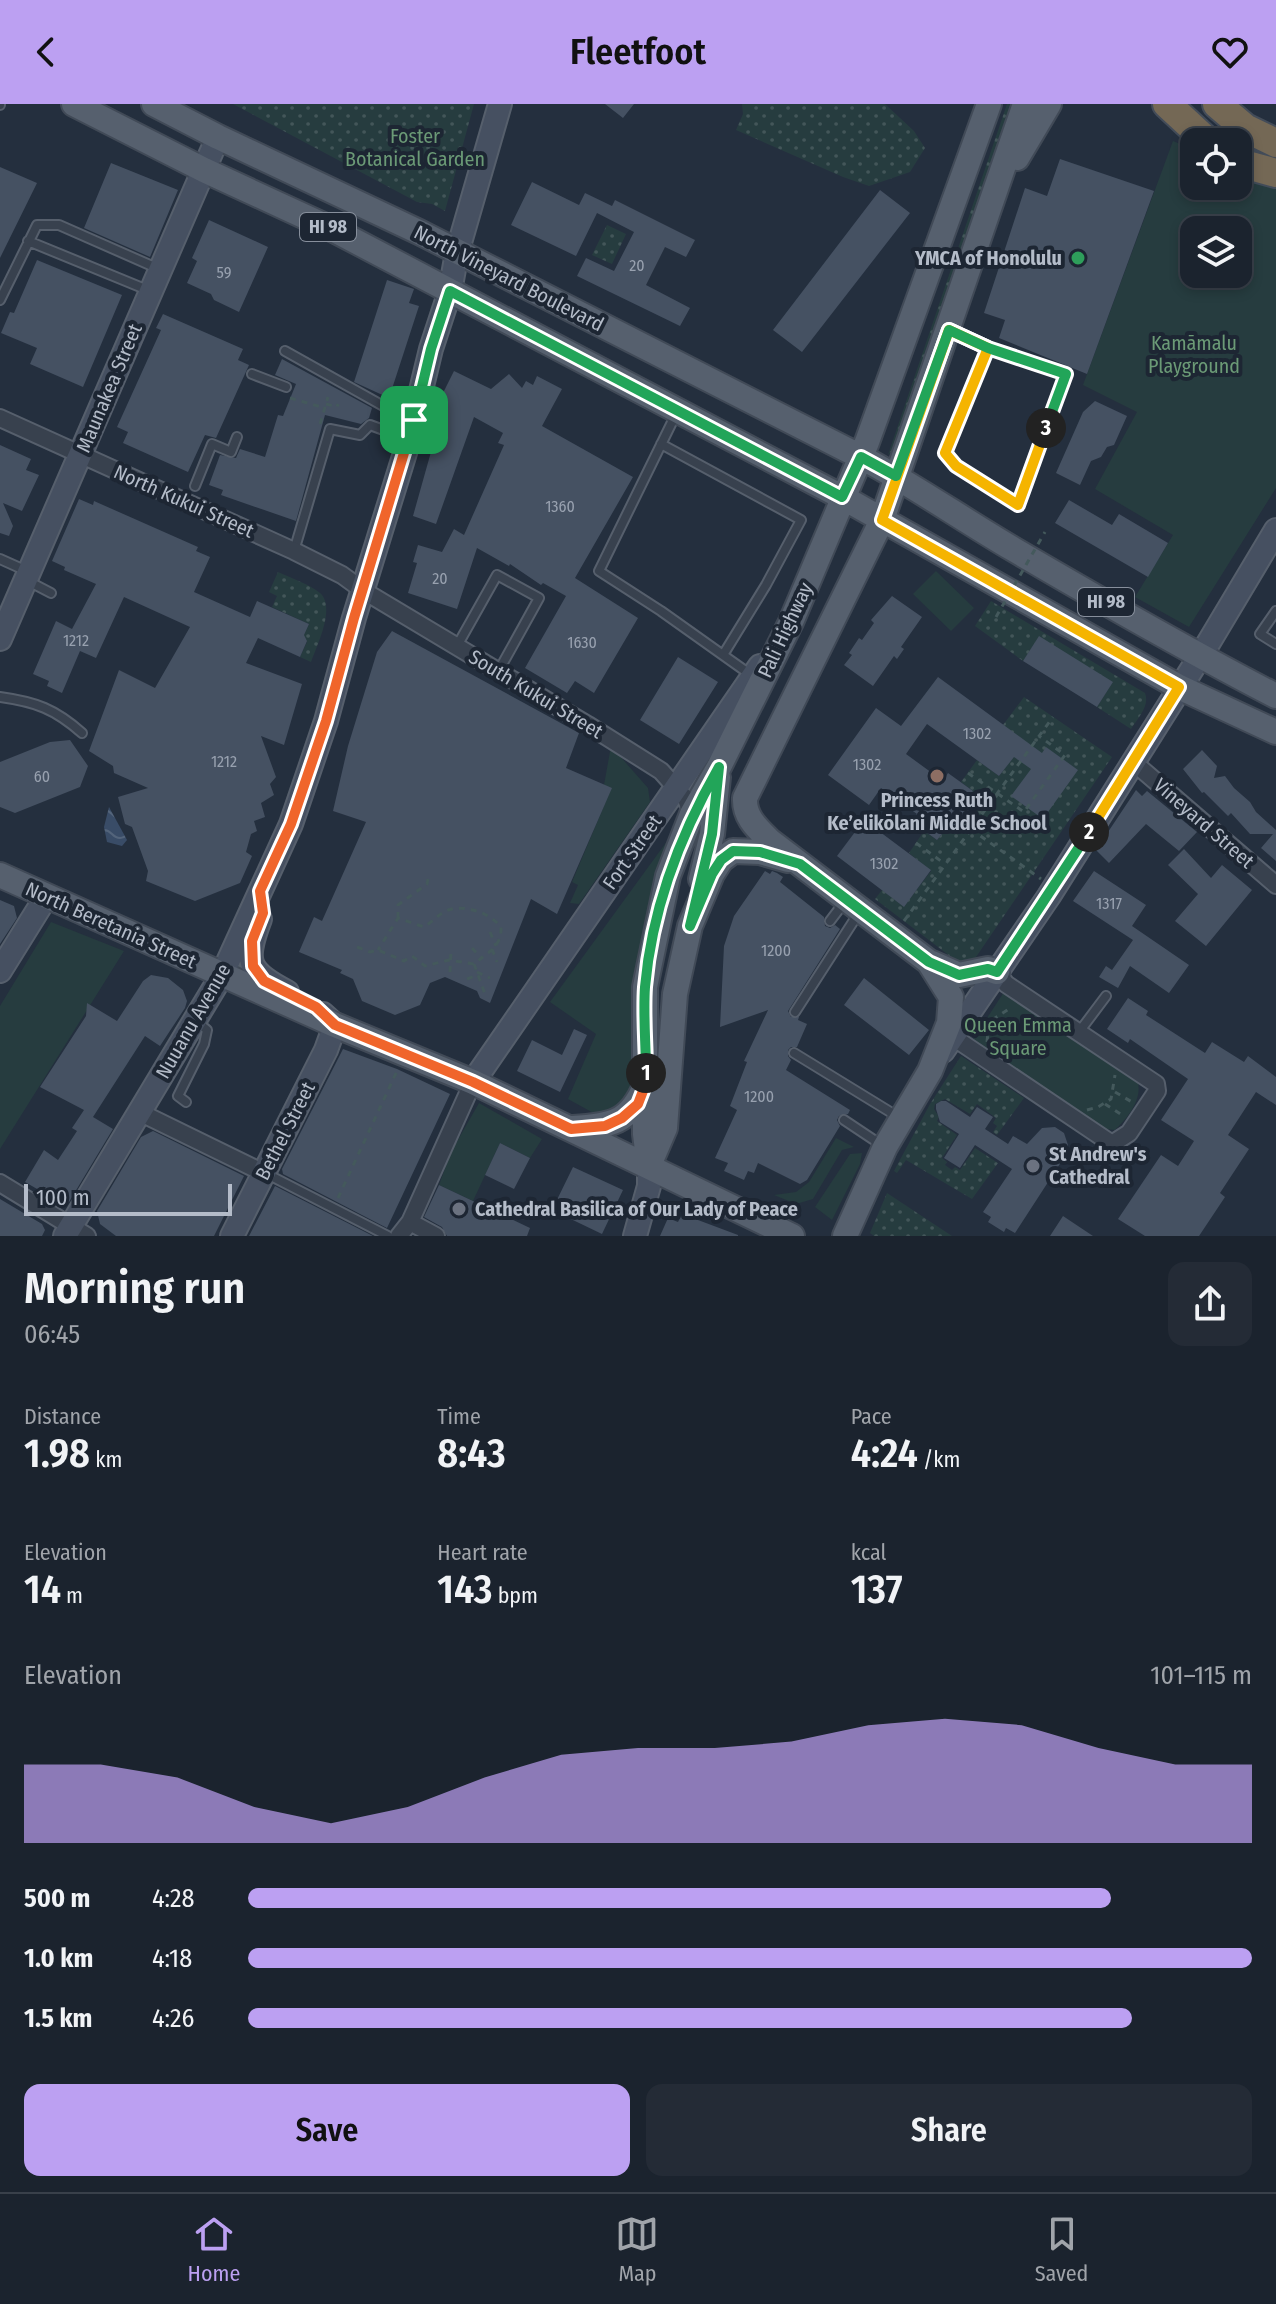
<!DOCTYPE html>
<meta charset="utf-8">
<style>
body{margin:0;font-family:"Fira Sans Condensed",sans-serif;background:#242b36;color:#f1f3f6;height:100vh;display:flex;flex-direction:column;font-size:30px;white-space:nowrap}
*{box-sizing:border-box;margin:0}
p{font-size:26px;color:#a0a4aa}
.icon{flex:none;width:44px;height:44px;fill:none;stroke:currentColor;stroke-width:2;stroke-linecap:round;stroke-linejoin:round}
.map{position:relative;height:1132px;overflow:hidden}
.panel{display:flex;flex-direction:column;background:#1b232e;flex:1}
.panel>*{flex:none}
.fabs{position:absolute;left:1180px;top:24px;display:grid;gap:16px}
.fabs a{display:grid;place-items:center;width:72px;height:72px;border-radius:16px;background:#1b232e;box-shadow:0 4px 12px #0003,0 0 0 2px #39404a;font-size:40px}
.scale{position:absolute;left:24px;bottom:20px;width:208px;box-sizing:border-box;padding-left:8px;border:4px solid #b4bcc9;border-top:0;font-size:22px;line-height:28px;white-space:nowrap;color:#b4bcc9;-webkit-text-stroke:6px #1d2633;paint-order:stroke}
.pin{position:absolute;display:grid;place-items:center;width:68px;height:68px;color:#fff;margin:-34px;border-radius:16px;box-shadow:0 4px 12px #0006}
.km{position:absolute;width:40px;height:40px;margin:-20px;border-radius:50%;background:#222;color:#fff;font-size:22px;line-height:40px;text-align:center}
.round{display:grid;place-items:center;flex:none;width:84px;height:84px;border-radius:16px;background:#242b36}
.summary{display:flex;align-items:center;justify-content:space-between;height:136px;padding:0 24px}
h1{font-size:44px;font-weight:600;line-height:60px}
.figures{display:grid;grid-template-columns:repeat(3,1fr);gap:12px;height:136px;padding:8px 24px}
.figures div{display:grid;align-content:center}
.figures b{font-size:40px;font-weight:600}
.figures small{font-size:22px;font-weight:400}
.figures p{font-size:22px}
.chart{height:224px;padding:16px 24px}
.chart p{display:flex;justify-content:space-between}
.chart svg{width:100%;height:144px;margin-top:8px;fill:#bca0f2;opacity:.7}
.action{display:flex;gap:16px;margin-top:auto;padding:16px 24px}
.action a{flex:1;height:92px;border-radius:16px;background:#bca0f2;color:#111;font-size:32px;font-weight:600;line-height:92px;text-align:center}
.action a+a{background:#242b36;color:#f1f3f6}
ul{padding:0 24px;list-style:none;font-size:26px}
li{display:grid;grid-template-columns:128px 96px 1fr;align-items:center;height:60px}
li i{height:20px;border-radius:10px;background:#bca0f2}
header{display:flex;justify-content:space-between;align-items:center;height:104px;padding:0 24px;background:#bca0f2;color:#111;font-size:36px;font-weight:600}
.tab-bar{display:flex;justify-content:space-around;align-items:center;height:112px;border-top:2px solid #39404a;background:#1b232e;font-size:22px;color:#a0a4aa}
.tab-bar a{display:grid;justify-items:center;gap:4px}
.tab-bar .on{color:#bca0f2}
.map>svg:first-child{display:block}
</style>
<header><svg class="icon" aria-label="back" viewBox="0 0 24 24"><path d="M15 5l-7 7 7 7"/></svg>Fleetfoot<svg class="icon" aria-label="heart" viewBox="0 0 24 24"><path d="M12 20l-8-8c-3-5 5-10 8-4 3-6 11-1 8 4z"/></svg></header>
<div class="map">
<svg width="1276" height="1132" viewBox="0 0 1276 1132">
<defs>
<pattern id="grass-dots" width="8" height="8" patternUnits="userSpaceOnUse" patternTransform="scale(2)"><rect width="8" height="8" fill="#263c3f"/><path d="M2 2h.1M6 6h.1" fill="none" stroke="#435659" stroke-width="1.8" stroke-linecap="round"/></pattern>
<pattern id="water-waves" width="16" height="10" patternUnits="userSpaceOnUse" patternTransform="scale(2)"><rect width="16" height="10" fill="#394c67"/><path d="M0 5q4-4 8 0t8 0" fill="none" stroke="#53647b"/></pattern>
</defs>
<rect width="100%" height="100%" fill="#242f3e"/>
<path fill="url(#grass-dots)" d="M233,0H474L445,107L432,100L417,98Z
M742,0H885L914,27L925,44L910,68L869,82L843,73L736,26L743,10Z
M1007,0H1021L897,342L888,351Z
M607,121L626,130L612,160L592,151Z
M278,468C291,474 309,480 320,489C336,503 317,541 311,558L300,553L307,538L303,532L309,520L272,503L277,492L269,488Z
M991,497L1145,589C1150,602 1138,614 1131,625L1097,603L1112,579L1039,533L1023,557L975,522Z
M1024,593L1112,653L974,856L959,859L875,795L882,786L904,802L931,767L909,749L924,727L937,736L946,725L952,729L971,703L965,698L973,687L961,678L977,656L999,672L1025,638L1003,621Z
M961,952L1024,994L997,1031L993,1028L997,1022L993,1019L996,1014L977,1000L970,1010L945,995L935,1000L934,1005L939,1013L937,1017L957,1031L942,1054L947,1058L945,1061L952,1066L955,1063L960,1066L975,1044L998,1059L972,1095L906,1056L897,1069L894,1067L930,1000Z
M887,1089L952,1132H874L870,1129Z"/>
<path fill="#263c3f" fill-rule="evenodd" d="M1173,37L1194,46V82H1238V65L1276,82V384L1189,523L1135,493L1173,431L1095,385L1137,308L1083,281ZM1194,126H1238V170H1194Z
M936,467L974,504L951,527L913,490Z
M611,642L648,684L650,698L579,800L570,799L578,781L572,778L611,685L604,681Z
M681,718L637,996L606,1016L568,995L596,930L550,898Z
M51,818L124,847L0,1045V902Z
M1004,888L1138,979C1142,996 1127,1015 1115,1026L1106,1025L972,937Z
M479,999L542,1035L530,1054L500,1039L473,1097L439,1081L451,1048Z
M836,1034L854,1043L842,1046L813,1095L796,1100L774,1091L796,1088L809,1078Z
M862,1049L860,1060L832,1116L815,1103L850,1050Z"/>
<path fill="url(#water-waves)" d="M109,703L127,736L122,742L107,738L104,723Z"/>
<path fill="#455162" d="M605,0H634L623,14Z
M1060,55L1154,87L1087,270L999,234L1005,216L984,209L1025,84L1047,92Z
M111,59L178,86L150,153L84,124Z
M0,63L37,79L0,154Z
M532,78L579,101L585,89L612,102L615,96L695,136L686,153L665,143L646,181L690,204L680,222L577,172L586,154L614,167L634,128L597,109L576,152L511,121Z
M880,86L910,109L802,248L773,226Z
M209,116L268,143L239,208L214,196L211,190L187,179L197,157L192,154Z
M37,156L122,191L83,283L30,260L37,244L1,229L10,208L14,209Z
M387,176L414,185L409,199L419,202L389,294L354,278Z
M163,210L243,245L238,256L249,261L216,334L205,331L188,368L123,339L128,328L117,323L161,226L156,224Z
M282,255L372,304L369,314L361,320L325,311L296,417L221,391L223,386L209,381L220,351L236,354L240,345L265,353L278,311L283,312L296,280L275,271Z
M454,267L491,285L509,270L522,284L526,277L533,281L537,272L562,285L542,322L633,373L575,474L638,514L594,589L575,577L567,589L525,564L566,492L543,479L541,481L510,460L509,462L477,444L457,505L408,489L417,459L413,458L418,441L442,448L454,425L464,431L504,341L498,339L503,329L474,313L436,420L413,412L445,298L440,295Z
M1095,297L1127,312L1114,341L1107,343L1101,353L1091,357L1080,381L1056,369L1083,308Z
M0,341L31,355L26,366L39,371L22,407L3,399L13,422L9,432L0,429Z
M79,395L93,401L94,397L198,443L196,447L210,453L194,488L250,513L257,497L309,520L304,531L307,537L300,553L258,534L246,559L302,580L284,641L261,632L276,673L270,680L274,691L261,699L265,713L254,717L257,727L251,730L246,748L252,752L240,779L195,797L146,777L148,767L132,723L125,720L118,693L148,684L114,669L113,662L89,647L119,566L155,584L190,523L124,493L96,554L80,547L62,589L47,582L49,577L33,570L56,517L72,525L96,480L64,466L65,463L52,457Z
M1069,396L1112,421L1119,410L1168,439L1148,473L1055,419Z
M892,492L922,513L901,543L904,545L897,555L894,552L873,582L844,561L852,551L849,549L859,534L862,536L874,519L871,516Z
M392,527L579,629L566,664L612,684L557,810L531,795L490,899L480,894L477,887L445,873L430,879L420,901L395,911L362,897L353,875L340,869L342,866L299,848L314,813L322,817L366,718L333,707L348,642L377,548Z
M1039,532L1113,578L1097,603L1023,557Z
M678,553L718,578L679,640L640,616Z
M938,573L1042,649L1046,643L1078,666L1043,715L1011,692L1031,665L1014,653L999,672L927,620L906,650L943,677L948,669L973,687L965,698L972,703L952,729L946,725L937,736L912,718L917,710L881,684L869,701L828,671L876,604L901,622Z
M70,636L88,662L80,683L15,709L0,703V658L50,638Z
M1202,646L1217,662L1214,674L1225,672L1234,684L1250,698L1256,708L1276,726V757L1261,744L1273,730H1250L1231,709L1228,712L1204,688L1202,689L1183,665Z
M1136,686L1142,692L1147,687L1197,728L1179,747L1146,720L1109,759L1096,746Z
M864,716L931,766L904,803L837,752Z
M1184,745L1211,774L1222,761L1252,786L1206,842L1175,817L1198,790L1168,761Z
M765,767L770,770L772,767L777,769L783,773L780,778L824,813L825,822L830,824L835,821L840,825L788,907L791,913H799L798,916L807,920L797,943H791L788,946V952L791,956L786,966L850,1006L848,1010L839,1012L837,1016L840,1022L807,1076L800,1080L758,1059L754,1069L748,1067L744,1076L724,1067L728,1059L715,1054L737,1006L730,1002L747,958L744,957L768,906L720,923L724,842L734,812Z
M1094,767L1146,801L1132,822L1189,861L1169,889L1130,862L1118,884L1099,873L1106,862L1112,866L1133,836L1073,797Z
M0,796L14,802L17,814L0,840Z
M151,871L168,874L183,886L187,897L185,904L160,942L145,932L93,1013L113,1025L69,1098L63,1100L25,1078L44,1046L58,1056L77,1027L72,1024L84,1006L40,983L86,912L87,899L117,917L143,877Z
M864,874L929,926L909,951L844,901Z
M1128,894L1148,907L1146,911L1205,949L1212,938L1244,958L1248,952L1276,973V1001L1256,988L1228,1031L1249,1045L1220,1089L1225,1093L1199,1132H1145L1118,1115L1161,1051L1178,1062L1194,1037L1161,1016L1188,975L1130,935L1128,939L1107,925Z
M574,925L587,931L560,988L517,967L532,936L562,951Z
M343,945L397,965L450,990L387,1124L283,1070L282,1065Z
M941,997H946L970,1013L977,1003L993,1013L985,1025L1008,1040L1013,1032L1027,1040L1042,1024L1055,1023L1064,1029L1068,1041L1065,1052L1015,1129L1006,1124L1004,1128L988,1118L991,1113L983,1108L1012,1065L975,1041L960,1064L944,1054L959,1030L940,1018L936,1005V1000Z
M153,1027L244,1072L214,1132H116L100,1120L97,1107L141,1033Z
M500,1039L530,1054L514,1085L485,1071Z
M573,1063L623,1086L602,1130L552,1106Z
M439,1081L530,1124L527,1132H447L442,1123L424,1113Z
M275,1082L373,1132H249Z
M0,1095L42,1120L45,1126L42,1132H0Z
M682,1110L738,1131V1132H660L668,1114L678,1118Z
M1063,1112L1093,1132H1050Z"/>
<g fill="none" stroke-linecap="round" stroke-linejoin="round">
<defs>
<path id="lane" d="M0,1V0
M28,137L150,187
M0,196L37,121H59L159,165
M949,226L988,244L1066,270L1018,401L956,362L945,349L988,244
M285,247L394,308L413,316
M252,270L286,283
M677,308L599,467L661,507L751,571
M661,340L801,416L766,481L723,551
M195,382L212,340L231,348L237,333
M294,447L330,325L360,331L370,321L408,335
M0,455L29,468
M26,476L51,489
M1276,507L1260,530L1276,540
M457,542L497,471L539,494L498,568
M0,593C36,598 55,605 82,629
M830,817L846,796
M795,908L860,807
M1079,928L1106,892
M794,949L900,1014
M186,998L178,992L204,940L207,926L196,917
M844,1016L883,1042
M265,1069L388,1132"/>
<path id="street" d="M0,314L294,447L342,471L364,487L588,621L661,667L686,695L692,710
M1132,657L1276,781
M953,933L1112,1040L1129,1029L1157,987L1156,980L1006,880L997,868
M139,1008L264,1069
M0,1079L87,1132
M410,1118L436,1132
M399,1132L410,1118L473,978"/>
<path id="secondary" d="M0,535L218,33
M260,815C244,857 246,867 287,888
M0,867L46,793
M943,947L1049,792L1209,538L1276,426
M473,978L760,562
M65,1132L222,871L291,720L326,617L354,514L409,336L431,245L450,187L457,149L500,0
M232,1132L326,946L335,921L323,910
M635,1132L649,1082V1062"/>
<path id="primary" d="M74,0L204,66L336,127L842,393L1179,583L1276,628
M154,0L218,33L419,128L861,353C913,381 962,415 1013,445C1100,496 1187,546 1276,592
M1017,54L1049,0
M0,771L335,921L473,978L792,1132
M701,775L712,730L718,673
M932,859L959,871L988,865L997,868
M573,1024C610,1022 630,1019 645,982
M650,1059L665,1024L675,890L690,822L712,770L721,756L733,747L760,748L788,756
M649,1062L645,1030V883L668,772L692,710L719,663L791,518L867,338L989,0
M845,1132L885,1043L930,967L949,919L951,893L929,858L770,737C757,724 744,713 745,694L882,416L1025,0"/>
<path id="highway" d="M1167,0L1208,38
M1217,0L1245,24L1276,39
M1238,55L1247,61L1276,69"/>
</defs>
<use href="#lane" stroke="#565f6c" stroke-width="12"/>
<use href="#street" stroke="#565f6c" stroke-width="20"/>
<use href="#secondary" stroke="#565f6c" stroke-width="26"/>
<use href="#primary" stroke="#414a57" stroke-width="28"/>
<use href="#highway" stroke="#434c59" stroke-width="32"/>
<path stroke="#44595c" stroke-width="3" stroke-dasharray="6 6" stroke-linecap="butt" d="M290,294L325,304
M326,300L337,303L338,300
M320,320L328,293
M968,669L1024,708L1065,651L1039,632
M961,718L1041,775
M916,739L945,760
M398,814V801L427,780L428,775
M904,817L1053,613
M490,828L496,842
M357,843L370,848L378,846L404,857L412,852L425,862L449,856L474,860C487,849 502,843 501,823C490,809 463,799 446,807C438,811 432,818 424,823L398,814L378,846
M472,844L481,854
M492,845L497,858
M474,860L485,890
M450,868L451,846
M477,868L490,874
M467,875L478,871
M987,938L989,918L1012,903
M1115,988L1132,998
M1105,1000L1122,1011
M1087,1006L1098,1003L1111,995L1115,971
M338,1094L397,967"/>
<use href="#lane" stroke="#38414e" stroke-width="8"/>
<use href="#street" stroke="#38414e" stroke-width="16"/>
<use href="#secondary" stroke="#465061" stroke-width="22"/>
<use href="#primary" stroke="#56606e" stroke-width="24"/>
<use href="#highway" stroke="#746855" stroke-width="28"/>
<path stroke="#44595c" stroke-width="3" stroke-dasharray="6 6" stroke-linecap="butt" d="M996,513L1045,428"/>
</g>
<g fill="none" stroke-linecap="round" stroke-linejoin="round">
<defs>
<path id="split-1" d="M414,316L354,514L326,617L291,720L260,787L263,809L252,837L253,862L264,877L316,903L335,921L473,978L571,1025L605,1022L622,1014L638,1000L646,979V969"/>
<path id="split-2" d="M646,969C646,941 643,911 645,883C652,803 680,731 719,663L712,730L690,822L712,770L721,756L733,747L760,748L800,760L929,858L959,871L988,865L997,868L1089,728"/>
<path id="split-3" d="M1046,324L1018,401L956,362L945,349L988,244L949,226L882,416L1179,583L1089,728"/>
<path id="split-4" d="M414,316L431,245L450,187L842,393L861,353L896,372L949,226L988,244L1066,270L1046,324"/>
</defs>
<use href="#split-1" stroke="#fff" stroke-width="16"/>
<use href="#split-2" stroke="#fff" stroke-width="16"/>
<use href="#split-3" stroke="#fff" stroke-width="16"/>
<use href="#split-4" stroke="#fff" stroke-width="16"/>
<use href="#split-1" stroke="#f0652b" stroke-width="10"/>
<use href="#split-2" stroke="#22a559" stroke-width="10"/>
<use href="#split-3" stroke="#f5b400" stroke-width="10"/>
<use href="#split-4" stroke="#22a559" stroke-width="10"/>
</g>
<circle fill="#2e9e5b" stroke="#1d2633" stroke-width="3" cx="1078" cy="154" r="8"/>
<circle fill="#8d6e63" stroke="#1d2633" stroke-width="3" cx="937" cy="672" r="8"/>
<g fill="#6b7280" stroke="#1d2633" stroke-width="3">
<circle cx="1033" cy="1062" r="8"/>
<circle cx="459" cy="1105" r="8"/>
</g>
<g text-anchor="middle" stroke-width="8" stroke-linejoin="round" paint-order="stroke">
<g font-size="16" fill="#98a1af">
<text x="637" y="167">20</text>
<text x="224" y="174">59</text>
<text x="560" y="408">1360</text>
<text x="440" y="480">20</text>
<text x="76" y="542">1212</text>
<text x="582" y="544">1630</text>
<text x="977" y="635">1302</text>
<text x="224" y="663">1212</text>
<text x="867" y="666">1302</text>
<text x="42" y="678">60</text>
<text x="884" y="765">1302</text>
<text x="1109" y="805">1317</text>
<text x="776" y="852">1200</text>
<text x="759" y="998">1200</text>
</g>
<g fill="#1d2633" stroke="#878f9c" stroke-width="2">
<rect x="300" y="109" width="56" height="28" rx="6"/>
<rect x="1078" y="484" width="56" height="28" rx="6"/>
</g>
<g font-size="18" font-weight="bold" fill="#b4bcc9">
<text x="328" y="129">HI 98</text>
<text x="1106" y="504">HI 98</text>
</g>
<g font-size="20" fill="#6b9a76" stroke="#1d2633">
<text x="415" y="39">Foster<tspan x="415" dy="23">Botanical Garden</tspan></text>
<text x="1194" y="246">Kamāmalu<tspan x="1194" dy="23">Playground</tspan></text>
<text x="1018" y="928">Queen Emma<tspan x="1018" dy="23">Square</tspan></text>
</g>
<g font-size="20" font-weight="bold" fill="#b4bcc9" stroke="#1d2633" text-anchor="start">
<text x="1062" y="161" text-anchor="end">YMCA of Honolulu</text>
<text x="937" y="703" text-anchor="middle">Princess Ruth<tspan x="937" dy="23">Ke’elikōlani Middle School</tspan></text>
<text x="1049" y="1057">St Andrew's<tspan x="1049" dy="23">Cathedral</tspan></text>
<text x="475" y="1112">Cathedral Basilica of Our Lady of Peace</text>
</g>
<g font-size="20" fill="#b4bcc9" stroke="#1d2633">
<text transform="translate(509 174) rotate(27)" y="7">North Vineyard Boulevard</text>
<text transform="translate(109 284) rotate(-67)" y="7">Maunakea Street</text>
<text transform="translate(184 397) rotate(24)" y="7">North Kukui Street</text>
<text transform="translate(785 526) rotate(-65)" y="7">Pali Highway</text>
<text transform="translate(536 590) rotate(31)" y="7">South Kukui Street</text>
<text transform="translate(1204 719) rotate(41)" y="7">Vineyard Street</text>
<text transform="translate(632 748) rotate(-55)" y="7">Fort Street</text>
<text transform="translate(111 821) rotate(24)" y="7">North Beretania Street</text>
<text transform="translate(193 917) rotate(-60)" y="7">Nuuanu Avenue</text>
<text transform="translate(285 1027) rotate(-63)" y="7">Bethel Street</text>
</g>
</g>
</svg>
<div class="fabs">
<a><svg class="icon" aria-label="locate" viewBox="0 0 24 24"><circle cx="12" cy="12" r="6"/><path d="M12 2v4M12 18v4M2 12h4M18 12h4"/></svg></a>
<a><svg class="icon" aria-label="layers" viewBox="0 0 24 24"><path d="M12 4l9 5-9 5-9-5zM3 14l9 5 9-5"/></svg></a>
</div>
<div class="scale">100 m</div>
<div class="pin" style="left:414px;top:316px;background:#1e9e55"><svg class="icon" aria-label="arrive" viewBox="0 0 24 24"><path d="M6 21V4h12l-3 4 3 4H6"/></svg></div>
<b class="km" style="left:646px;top:969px">1</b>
<b class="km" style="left:1089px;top:728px">2</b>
<b class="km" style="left:1046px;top:324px">3</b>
</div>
<section class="panel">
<div class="summary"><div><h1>Morning run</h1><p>06:45</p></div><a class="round"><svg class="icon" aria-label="share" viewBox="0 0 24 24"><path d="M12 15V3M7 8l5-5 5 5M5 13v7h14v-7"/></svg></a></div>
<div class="figures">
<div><p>Distance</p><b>1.98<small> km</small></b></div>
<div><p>Time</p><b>8:43</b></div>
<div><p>Pace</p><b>4:24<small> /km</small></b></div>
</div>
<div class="figures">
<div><p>Elevation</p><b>14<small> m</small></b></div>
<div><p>Heart rate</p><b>143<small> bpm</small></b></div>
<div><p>kcal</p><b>137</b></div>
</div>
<div class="chart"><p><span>Elevation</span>101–115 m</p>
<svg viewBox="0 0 160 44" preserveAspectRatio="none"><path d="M0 44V20L10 20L20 24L30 33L40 38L50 33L60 24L70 17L80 15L90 15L100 13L110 8L120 6L130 8L140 15L150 20L160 20V44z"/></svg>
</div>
<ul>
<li><b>500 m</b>4:28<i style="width:86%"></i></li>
<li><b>1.0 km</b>4:18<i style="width:100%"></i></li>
<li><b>1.5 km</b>4:26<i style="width:88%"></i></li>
</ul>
<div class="action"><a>Save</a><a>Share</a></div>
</section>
<nav class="tab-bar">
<a class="on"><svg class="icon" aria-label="home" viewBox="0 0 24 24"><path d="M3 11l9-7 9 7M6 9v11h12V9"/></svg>Home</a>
<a><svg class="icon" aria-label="map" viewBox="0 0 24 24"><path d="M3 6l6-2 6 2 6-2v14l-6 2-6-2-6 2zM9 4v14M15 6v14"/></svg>Map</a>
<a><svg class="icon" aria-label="saved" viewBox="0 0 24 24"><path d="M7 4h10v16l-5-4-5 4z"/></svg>Saved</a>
</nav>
